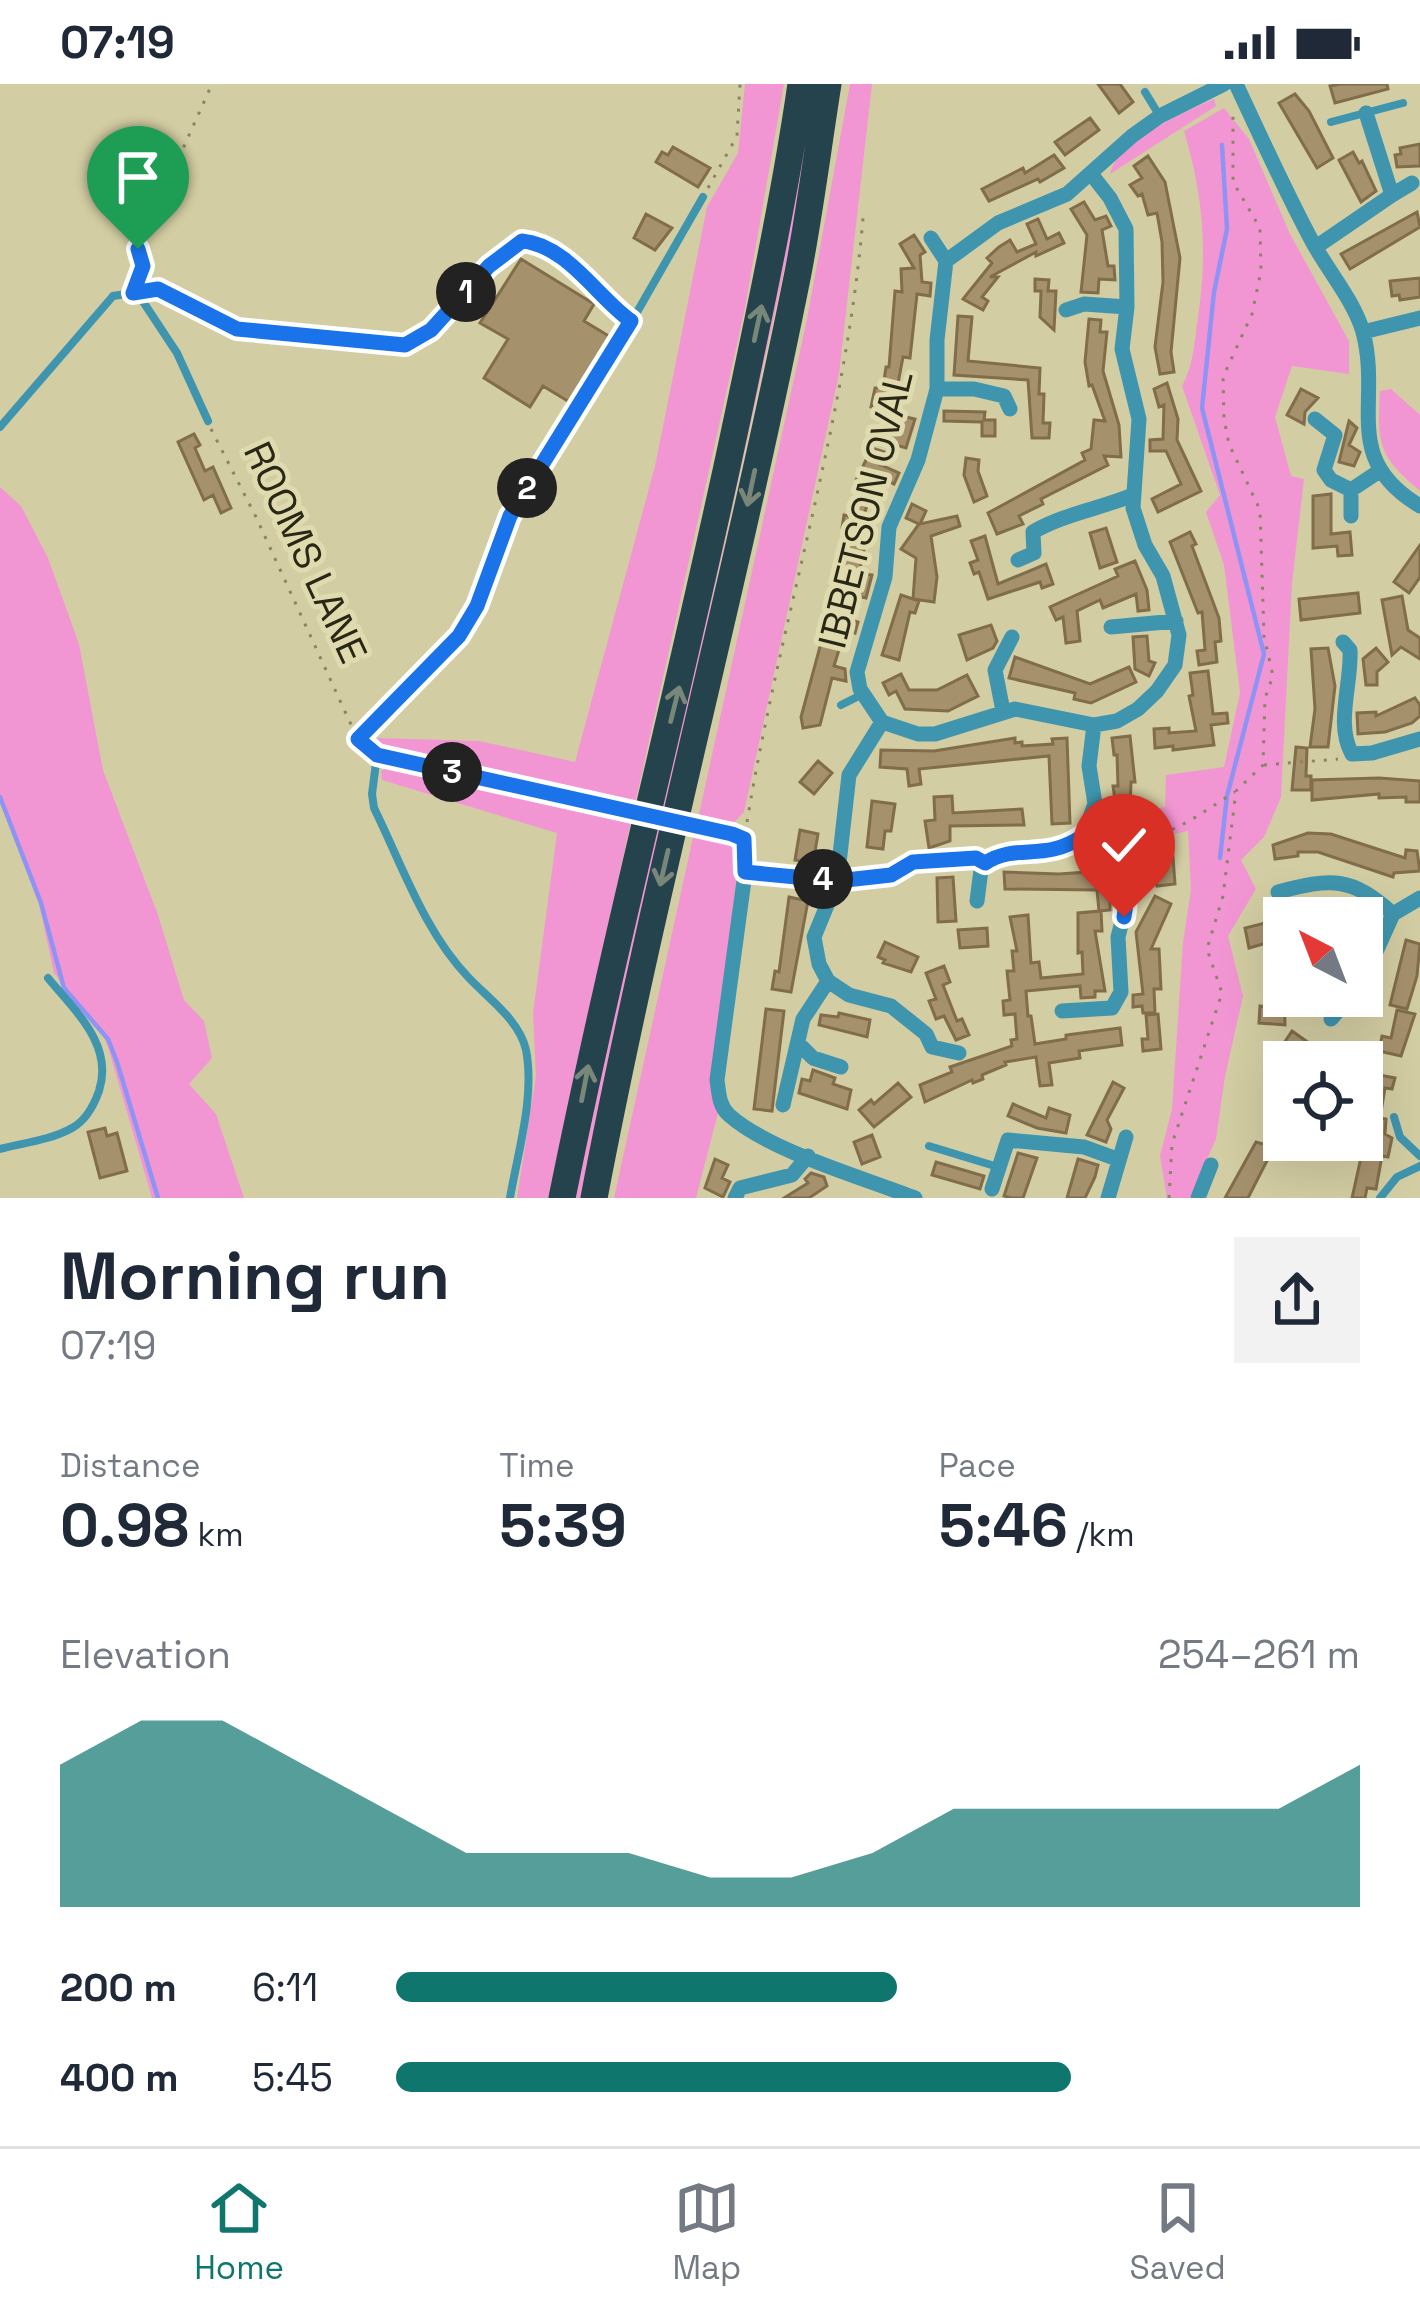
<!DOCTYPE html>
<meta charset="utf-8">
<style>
body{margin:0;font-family:"Space Grotesk",sans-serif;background:#f2f2f3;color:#1f2937;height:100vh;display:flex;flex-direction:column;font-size:45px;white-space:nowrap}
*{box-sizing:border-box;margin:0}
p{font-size:39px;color:#747a83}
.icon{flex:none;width:66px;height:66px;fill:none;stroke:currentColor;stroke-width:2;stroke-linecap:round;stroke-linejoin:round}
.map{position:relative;height:1114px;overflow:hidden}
.panel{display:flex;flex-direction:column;background:#fff;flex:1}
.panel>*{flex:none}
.needle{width:78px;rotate:318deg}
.buttons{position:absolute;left:1263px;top:813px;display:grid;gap:24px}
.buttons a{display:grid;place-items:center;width:120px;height:120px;border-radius:0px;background:#fff;box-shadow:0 12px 48px #0002;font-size:60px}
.pin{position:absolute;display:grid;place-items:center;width:102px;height:102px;color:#fff;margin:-123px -51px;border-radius:50% 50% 50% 0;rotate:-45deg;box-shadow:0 0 12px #0007}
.pin .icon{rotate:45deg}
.km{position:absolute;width:60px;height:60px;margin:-30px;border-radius:50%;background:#222;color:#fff;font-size:33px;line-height:60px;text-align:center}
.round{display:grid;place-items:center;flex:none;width:126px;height:126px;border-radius:0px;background:#f2f2f3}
.headline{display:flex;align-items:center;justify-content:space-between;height:204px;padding:0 60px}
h1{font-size:66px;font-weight:700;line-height:90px}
.metrics{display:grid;grid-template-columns:repeat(3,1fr);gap:18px;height:204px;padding:12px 60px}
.metrics div{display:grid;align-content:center}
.metrics b{font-size:60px;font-weight:700}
.metrics small{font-size:33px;font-weight:400}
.metrics p{font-size:33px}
.chart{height:336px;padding:24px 60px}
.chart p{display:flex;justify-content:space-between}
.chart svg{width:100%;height:216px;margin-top:12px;fill:#0f766e;opacity:.7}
ul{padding:0 60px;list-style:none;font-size:39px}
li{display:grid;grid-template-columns:192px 144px 1fr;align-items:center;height:90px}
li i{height:30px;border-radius:15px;background:#0f766e}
.status{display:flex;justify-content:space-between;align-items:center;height:84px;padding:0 60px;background:#fff;direction:ltr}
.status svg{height:33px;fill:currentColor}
.dock{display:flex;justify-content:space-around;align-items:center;height:168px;border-top:3px solid #e0e1e3;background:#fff;font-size:33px;color:#747a83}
.dock a{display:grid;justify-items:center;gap:6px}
.dock .selected{color:#0f766e}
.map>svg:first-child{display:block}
</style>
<div class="status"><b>07:19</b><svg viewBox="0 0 49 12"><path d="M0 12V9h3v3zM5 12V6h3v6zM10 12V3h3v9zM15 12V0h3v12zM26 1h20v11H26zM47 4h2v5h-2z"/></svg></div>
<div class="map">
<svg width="1420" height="1114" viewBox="0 0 1420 1114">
<rect width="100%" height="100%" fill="#d3cda3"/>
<path fill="#f296d3" d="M745,0H784L745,224L635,720L383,662L377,654L479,657L575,678L655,382L707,123L738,69Z
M811,0H817L795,137L581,1114H575Z
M850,0H872L839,290L744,728L730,743L698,735L807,235Z
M1214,15L1216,22L1110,90C1118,57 1184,28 1214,15Z
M1224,24L1249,55L1290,150L1349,257V290L1292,282L1275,333L1291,392L1304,395L1292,499L1281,713L1264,753L1241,776L1256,805L1228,852L1243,912L1225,992L1216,1055L1190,1114H1167L1160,1072L1172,1025L1183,858L1191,806L1188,747L1122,761L1124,732L1165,723L1166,691L1224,683L1240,609L1224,481L1206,428L1220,411L1182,302C1193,282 1194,262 1197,240C1208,169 1204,115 1184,47Z
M1391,305L1420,331V407C1378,371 1377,360 1380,307Z
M0,403L21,422L48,474L79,560L103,686L158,831L184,916L204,937L212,974L189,1000L216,1030L244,1114H152L108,963L100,944L54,889L39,820L0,716Z
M392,680L631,737L548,1114H517L536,992L533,929L557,749L382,696L381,687Z
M694,749L727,756L739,773L711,1009L718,1029L696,1114H614Z"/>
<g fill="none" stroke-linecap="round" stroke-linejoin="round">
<path stroke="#8f93f3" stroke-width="4.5" d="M0,713L41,819L64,904L108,955L117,978L158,1114
M1220,774L1227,712L1264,570L1202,324L1214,208L1227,145L1222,61"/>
</g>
<path fill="#a6916d" stroke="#816d4a" stroke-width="3" d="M1098,0H1120L1133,18L1119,29Z
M1340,0H1387L1388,5L1335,19L1330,2Z
M1295,10L1309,27L1333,74L1317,84L1279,19Z
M1090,34L1099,46L1065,71L1055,58Z
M1420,60V82L1397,83L1395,71L1401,70L1400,64Z
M673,63L710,84L698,103L656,78L662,68L668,71Z
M1353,68L1359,79L1362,77L1376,107L1361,118L1339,76Z
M1054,71L1064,84L1040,98L1038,95L989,117L982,105L1023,84L1025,89Z
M1148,72L1165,98L1180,174L1171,268L1174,288L1160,290L1155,263L1163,198L1162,158L1157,129L1148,131L1142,110L1138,112L1130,101L1142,94L1134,82Z
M1084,118L1095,136L1106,132L1111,142L1102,146L1108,182H1114L1115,196L1099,195L1098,209L1081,208L1087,151L1071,125Z
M1417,128L1420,143L1350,185L1341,170Z
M646,130L672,144L655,166L634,154Z
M1038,135L1047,155L1059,149L1064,159L1036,172V168L990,193H998L982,213L988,217L983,226L963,215L992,179L987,174L999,163L1010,156L1017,168L1036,160L1027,140Z
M914,151L925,168L920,171L922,198L931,199L930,212L917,210L910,274L903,273L892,331L871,323L875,304L883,303L886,283H889L895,207L902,208L901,185L914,184L900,160Z
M521,175L594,220L584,237L612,254L571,319L543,302L530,323L484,294L508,255L480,239Z
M1420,194V213L1400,216L1399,211L1392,212L1390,197Z
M1035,195L1049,196L1048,207H1056L1054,246L1040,233L1041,207H1035Z
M958,232L972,233L968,277L1040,284L1039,310H1044L1043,339H1050L1049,354H1032L1028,296L954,291Z
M1089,235L1101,236L1100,248H1107L1103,287L1119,341L1121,373L1104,372L1108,381L1041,415L1043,420L1019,432L1023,440L997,450L988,429L1085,376L1082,369L1091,365L1094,336L1105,337L1092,301L1089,302L1085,278Z
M1167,299L1178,335L1177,356L1201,407L1158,428L1152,415L1181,400L1166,367H1150V356L1163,355L1164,321L1159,323L1154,305Z
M1301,305L1318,314L1305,328L1304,340L1287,331Z
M944,327L985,328L984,336H995V352H982V338L944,337Z
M898,331L915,335L906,364L889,359Z
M1349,337L1357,344L1349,361L1360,368L1354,382L1339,378Z
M194,350L200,361L195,364L205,387L213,383L231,424L221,429L213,411L204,416L178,358Z
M872,364L884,368L879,380L899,389L894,400L876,392L860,444L864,445L861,460L865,461L859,489L872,491L866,514L852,511L846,535L858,538L855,549L845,546L834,582L845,585L846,597L832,594L820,641L803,644L801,633L838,496L846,455V445L842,444L844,431L849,432L858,402L854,400Z
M966,374L979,376L978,387L987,412L974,418L964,391Z
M1331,410V450L1350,448L1352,471L1338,472L1337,462L1313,464V412Z
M912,420L926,427L920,440L957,432L960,442L931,452L937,493L934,518L913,515L916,474L901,465L919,440L906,434Z
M1106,444L1117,478L1100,484L1090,449Z
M1190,448L1196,460L1192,462L1219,534L1221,557L1215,558L1217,578L1199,581L1197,567L1205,566L1202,528L1198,529L1170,458Z
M985,452L998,500L1046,480L1053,500L1042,504L1040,498L988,515L979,488L974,490L970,479L978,476L971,457Z
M1420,461V493L1409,509L1394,498Z
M1135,477L1147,506L1149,526L1138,527L1136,510L1103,524L1100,516L1077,527L1080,557L1066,559L1063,533L1056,536L1050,523L1118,492L1115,485Z
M1358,509L1360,529L1301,536L1299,515Z
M901,511L919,517L915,529L910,528L899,576L882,571Z
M1402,512L1408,546L1420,554V575L1401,563L1392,571L1382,516Z
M991,541L997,557L993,564L967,576L959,551Z
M1147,552L1149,577L1155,579L1149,592L1135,585L1133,553Z
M1328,564L1335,602L1328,663H1310L1315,625L1311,565Z
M1376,564L1388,578L1377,588V601H1366L1363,575Z
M1015,573L1090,600L1129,583L1136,598L1091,619L1074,615L1075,609L1009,594Z
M1208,587L1213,630L1227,629L1228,639L1211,641L1214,661L1173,666V662L1155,664L1154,645L1169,644V649L1196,647L1189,612L1193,611L1190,589Z
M901,590L909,606H937L967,591L978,612L948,627L905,625L896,607L889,611L883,599Z
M1415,614L1420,621V632L1412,639L1385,648L1358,650L1357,629L1376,628V632Z
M1130,652L1135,698H1131L1130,723H1116L1113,702H1118L1117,671H1114L1112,654Z
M1015,654V659L1022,658V662L1053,660L1052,655L1067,654L1070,739L1052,740L1049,672L919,685L921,700L909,702L907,685L880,683L881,666L934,667Z
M1296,663L1307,664L1306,692H1311V706H1292Z
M818,677L832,689L814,710L800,698Z
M1379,694L1420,697V718H1406V713L1379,714V710L1312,716V696Z
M952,712L953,729L1022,725L1024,741L950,742V757L929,764L925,737L935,736L934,713Z
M872,717L895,720L891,747H885L883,765L867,763Z
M800,746L818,750L813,779L795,776Z
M1308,749L1331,750L1405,774L1406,766L1417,767L1420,787L1394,789L1393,793L1318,768H1298V772L1275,775L1273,761Z
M1172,760L1175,800L1157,802L1150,769H1154V762Z
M1098,783L1110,797V826L1099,827L1097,806L1005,805L1004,788L1059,790L1087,788V784Z
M953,793L956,837L938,838L937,794Z
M1155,812L1171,820L1151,865H1159L1161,905H1154L1155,929H1143L1142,922L1133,923V911L1143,910L1136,848Z
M789,813L808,817L791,908L772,905L775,887L779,888Z
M1319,817L1317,834H1272L1271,829Z
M1101,827L1102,847H1095L1105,907H1095V913L1081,914L1080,902L1026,907L1028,932H1031L1035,960L1066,955V951L1120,944L1122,961L1079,967L1080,974L1049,979L1052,1001L1040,1002L1036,973L1005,978L1006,981L982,991L983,995L973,999L972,996L925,1018L920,1001L952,988L950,983L1012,962L1011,956L1017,955L1015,930L1004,931L1003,917L1010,916L1007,887H1014L1012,867H1017L1010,833L1028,831L1031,879L1039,878L1041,894L1083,890L1082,868L1078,869V829Z
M1281,835L1284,854L1249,864L1245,844Z
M987,844L988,862L960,864L958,846Z
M1406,856L1420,860L1417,892L1407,925L1390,921Z
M885,858L918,873L911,888L883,879L885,876L878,873Z
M944,882L950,898L943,901L957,937L962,935L969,951L956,956L944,932L936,935L929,917L936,915L926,889Z
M1284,892L1285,941L1259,939L1260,922L1267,923Z
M766,925L784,927L772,1027L754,1025Z
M1397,926L1415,930L1401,972L1379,967L1382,952L1391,954Z
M839,929L870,936L867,953L819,941L821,931L838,933Z
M1158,930L1161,965L1143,967L1142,955H1148L1146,931Z
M1292,947L1309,959L1340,966L1338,978L1301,975L1282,962Z
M813,986L835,994L833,1000L851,1006L847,1025L799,1009L802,995L810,997Z
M1374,990L1395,994L1392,1005L1385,1004L1380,1034L1386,1035L1385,1050L1392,1054L1388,1073L1382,1072L1376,1105L1367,1104L1365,1114H1352L1368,1042L1365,1041Z
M1113,998L1124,1004L1107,1036L1111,1045L1106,1058L1087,1051Z
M898,999L911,1013L874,1043L859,1026L871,1016L874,1020Z
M1013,1020L1046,1034L1049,1024L1070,1031L1066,1049L1037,1044L1008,1032Z
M105,1044L107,1052L117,1049L127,1087L100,1094L88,1048Z
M872,1051L880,1073L862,1080L854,1058Z
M1256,1058L1274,1063L1248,1114H1225Z
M1018,1069L1037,1074L1023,1114H1011L1004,1112Z
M715,1075L728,1081L722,1094L730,1098L723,1113L705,1104Z
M1078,1075L1098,1081L1095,1093L1085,1114H1067Z
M936,1078L984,1092L980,1105L932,1091Z
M811,1089L824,1093L827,1102L809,1114H784L808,1099L805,1095Z"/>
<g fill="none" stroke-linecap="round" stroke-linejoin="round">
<path stroke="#888465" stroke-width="3" stroke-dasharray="3 9" stroke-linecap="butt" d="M708,104L737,52L740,0
M138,196L143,182L138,165L212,0
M211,345L256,433L353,645
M1264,681L1338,675
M747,738C780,536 846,339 863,134
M1103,744C1151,772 1195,732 1235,708
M759,788L821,795
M854,795L891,791L913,778L972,774
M1169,1114L1172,1060L1222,909L1207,865L1223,812L1236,707L1263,681L1265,614L1273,592L1264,552L1260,426L1229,360L1224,335L1223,293L1252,230L1261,187L1260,144L1233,98V31"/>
<path stroke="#3f95ae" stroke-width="8" d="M1145,8L1159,31
M1331,38L1403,19
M113,212L158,205L237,245L405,261L431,246L489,182L522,157C564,160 598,214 631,237
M133,212L140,213L177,269L208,337
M0,343L113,212
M841,621L861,611
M377,671L372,710L374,724C402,781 425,849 469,894C489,915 520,937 526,966C535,1013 518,1067 510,1114
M601,721L377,671L358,655L459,552L477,522L510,432L613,270L703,113
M1394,1033L1400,1053L1420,1072
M929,1062L998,1083
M0,1065C23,1059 51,1056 72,1044C85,1037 94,1021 99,1007C114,961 75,927 48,894
M1380,1114L1397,1093L1420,1082"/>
<path stroke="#3f95ae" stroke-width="15" d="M1236,0C1261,53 1285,107 1313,159C1329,188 1354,217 1363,248C1382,320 1340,374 1420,422
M1092,91L1110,114L1126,145L1127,223L1122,265L1139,335L1133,424L1145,461L1163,492L1179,551L1175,581L1157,607L1138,625L1117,637L1094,641L1015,625L935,650H918L882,638L860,605L857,588L885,493L889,443L918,376L937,305V256L946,177L998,139L1067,110L1132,52L1160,32L1224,0
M1392,111L1412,99
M931,154L946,177
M1316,163L1392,111L1366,29
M1066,226L1084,220L1127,223
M1363,248L1420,234
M937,305H974L1004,312L1010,325
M1315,335L1335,351L1324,386L1331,396L1351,406L1381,386
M1351,432V406
M1018,476L1034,469L1033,448C1064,430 1099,425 1133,411
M1111,543L1176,537
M1343,558L1350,566C1352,599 1335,640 1352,670L1372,669L1420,655
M1003,627L995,586L1012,553
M882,638L849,691L837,797L814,853L819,880L828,897L849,911L891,922L926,950L932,963L959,969
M732,750L744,755L745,789L717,996C719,1010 719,1022 729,1031C769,1067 864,1094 915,1114
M1278,808C1331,794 1351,792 1393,830
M977,817L981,786L992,775L1019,768L1049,769L1083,752L1095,720L1089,682L1094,641
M1362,899L1393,830L1420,814
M1062,927L1112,924L1121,908L1118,853L1128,814L1122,794L1111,778L1083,752
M1331,935L1351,912
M799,960L813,974L841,983
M783,1021L803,935L828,897
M992,1105L1008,1056L1084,1063L1117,1075
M735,1114L740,1104L792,1091L808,1072
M1108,1114L1126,1053
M1198,1114L1211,1081"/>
<path stroke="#25434d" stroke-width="27" d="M562,1114C615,852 683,593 738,331C761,221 785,111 801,0
M594,1114C653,804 736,499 798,189C810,127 818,63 828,0"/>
<path stroke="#3f95ae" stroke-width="8" d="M601,721L732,750"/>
</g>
<defs><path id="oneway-shaft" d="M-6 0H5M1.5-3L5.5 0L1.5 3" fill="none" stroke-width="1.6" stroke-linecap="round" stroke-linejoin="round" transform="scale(3)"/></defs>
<g stroke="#798779">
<use href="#oneway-shaft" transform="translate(758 239) rotate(-78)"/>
<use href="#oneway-shaft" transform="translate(751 404) rotate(102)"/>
<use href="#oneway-shaft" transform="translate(675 620) rotate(-76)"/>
<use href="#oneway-shaft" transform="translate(664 784) rotate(103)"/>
<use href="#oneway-shaft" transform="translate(585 999) rotate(-79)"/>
</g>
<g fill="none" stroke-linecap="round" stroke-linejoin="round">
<defs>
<path id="route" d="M138,165L143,182L133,209L158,205L237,245L405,261L431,246L489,182L522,157C567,161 597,213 631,237L510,432L477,522L459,552L358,655L377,671L732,750L744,755L745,788L837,797L891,791L913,778L976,774L985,779C1019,758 1043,779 1083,752C1109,777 1132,794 1124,833"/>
</defs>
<use href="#route" stroke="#fff" stroke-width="24"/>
<use href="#route" stroke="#1a73e8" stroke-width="15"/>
</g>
<g text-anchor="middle" stroke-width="10" stroke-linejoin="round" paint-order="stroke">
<g font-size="39" fill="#292716" stroke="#e0daaf">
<text transform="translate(865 425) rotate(-76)" y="14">IBBETSON OVAL</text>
<text transform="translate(306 468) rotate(65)" y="14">ROOMS LANE</text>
</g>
</g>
</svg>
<div class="buttons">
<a><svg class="needle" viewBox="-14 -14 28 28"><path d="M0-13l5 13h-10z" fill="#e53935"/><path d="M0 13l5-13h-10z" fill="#747a83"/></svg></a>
<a><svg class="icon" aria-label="locate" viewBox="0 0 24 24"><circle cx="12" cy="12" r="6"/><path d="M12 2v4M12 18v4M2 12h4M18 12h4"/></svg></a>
</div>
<div class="pin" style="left:138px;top:165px;background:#1e9e55"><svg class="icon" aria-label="arrive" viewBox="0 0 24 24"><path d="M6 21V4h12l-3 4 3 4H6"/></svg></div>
<div class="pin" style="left:1124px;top:833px;background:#d93025"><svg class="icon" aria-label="check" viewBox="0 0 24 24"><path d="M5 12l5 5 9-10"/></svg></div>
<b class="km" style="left:466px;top:208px">1</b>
<b class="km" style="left:527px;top:404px">2</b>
<b class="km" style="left:452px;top:688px">3</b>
<b class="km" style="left:823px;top:795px">4</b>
</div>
<section class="panel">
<div class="headline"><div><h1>Morning run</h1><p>07:19</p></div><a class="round"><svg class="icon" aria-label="share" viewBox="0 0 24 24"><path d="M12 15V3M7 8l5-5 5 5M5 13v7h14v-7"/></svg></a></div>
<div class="metrics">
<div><p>Distance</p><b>0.98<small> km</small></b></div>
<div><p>Time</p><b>5:39</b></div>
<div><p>Pace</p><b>5:46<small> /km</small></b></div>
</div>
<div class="chart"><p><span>Elevation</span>254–261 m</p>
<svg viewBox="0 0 160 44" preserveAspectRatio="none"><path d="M0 44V15L10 6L20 6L30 15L40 24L50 33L60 33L70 33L80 38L90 38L100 33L110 24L120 24L130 24L140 24L150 24L160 15V44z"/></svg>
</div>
<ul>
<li><b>200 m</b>6:11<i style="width:52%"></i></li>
<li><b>400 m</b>5:45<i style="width:70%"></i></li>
</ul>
</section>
<nav class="dock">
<a class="selected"><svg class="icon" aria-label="home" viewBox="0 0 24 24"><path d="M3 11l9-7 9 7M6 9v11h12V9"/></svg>Home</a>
<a><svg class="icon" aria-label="map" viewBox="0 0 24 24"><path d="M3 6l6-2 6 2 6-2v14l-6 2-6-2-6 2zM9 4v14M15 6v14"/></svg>Map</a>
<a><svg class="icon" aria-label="saved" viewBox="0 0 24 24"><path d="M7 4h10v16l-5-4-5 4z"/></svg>Saved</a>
</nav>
